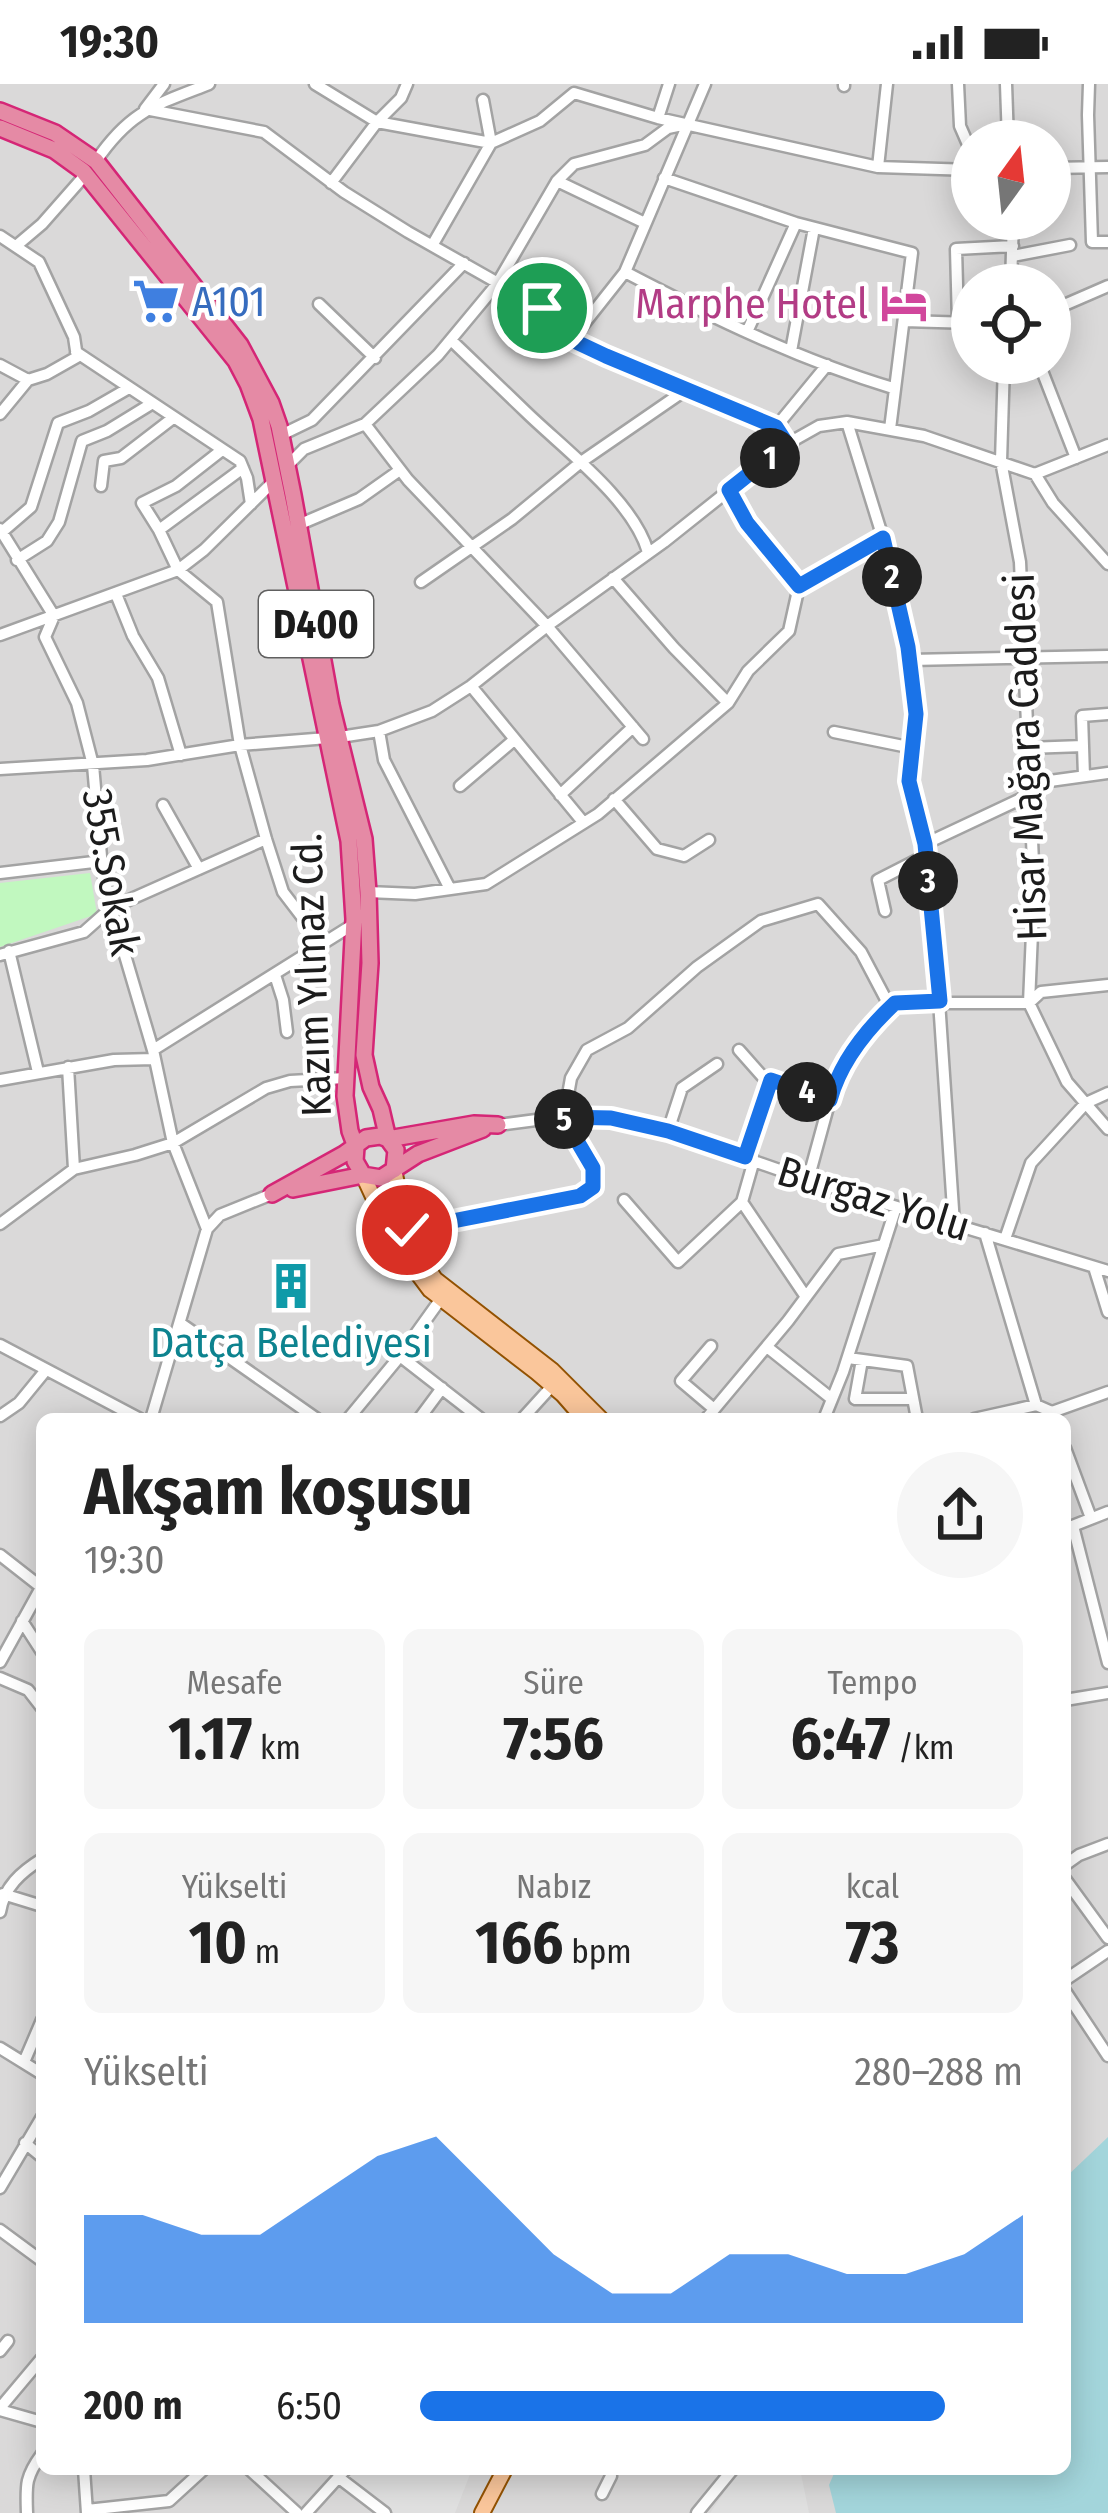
<!DOCTYPE html>
<html lang="tr">
<meta charset="utf-8">
<style>
body{margin:0;font-family:"Fira Sans Condensed",sans-serif;background:#f6f6f6;color:#222;height:100vh;display:flex;flex-direction:column;font-size:45px;white-space:nowrap}
*{box-sizing:border-box;margin:0}
p{font-size:39px;color:#767676}
.icon{flex:none;width:66px;height:66px;fill:none;stroke:currentColor;stroke-width:2;stroke-linecap:round;stroke-linejoin:round}
.map{position:relative;flex:1;overflow:hidden}
.side{position:absolute;left:36px;top:1329px;width:1035px;height:1062px;display:flex;flex-direction:column;background:#fff;border-radius:18px;box-shadow:0 6px 30px #0003}
.side>*{flex:none}
.needle{width:78px;rotate:15deg}
.controls{position:absolute;left:951px;top:36px;display:grid;gap:24px}
.controls a{display:grid;place-items:center;width:120px;height:120px;border-radius:50%;background:#fff;box-shadow:0 6px 30px #0003;font-size:60px}
.pin{position:absolute;display:grid;place-items:center;width:102px;height:102px;color:#fff;margin:-51px;border:6px solid #fff;border-radius:50%;box-shadow:0 3px 12px #0007}
.km{position:absolute;width:60px;height:60px;margin:-30px;border-radius:50%;background:#222;color:#fff;font-size:33px;line-height:60px;text-align:center}
.round{display:grid;place-items:center;flex:none;width:126px;height:126px;border-radius:63px;background:#f6f6f6}
.overview{display:flex;align-items:center;justify-content:space-between;height:204px;padding:0 48px}
h1{font-size:66px;font-weight:700;line-height:90px}
.metrics{display:grid;grid-template-columns:repeat(3,1fr);gap:18px;height:204px;padding:12px 48px}
.metrics div{display:grid;align-content:center;border-radius:18px;background:#f6f6f6;text-align:center}
.metrics b{font-size:60px;font-weight:700}
.metrics small{font-size:33px;font-weight:400}
.metrics p{font-size:33px}
.chart{height:336px;padding:24px 48px}
.chart p{display:flex;justify-content:space-between}
.chart svg{width:100%;height:216px;margin-top:12px;fill:#1a73e8;opacity:.7}
ul{padding:0 48px;list-style:none;font-size:39px}
li{display:grid;grid-template-columns:192px 144px 1fr;align-items:center;height:90px}
li i{height:30px;border-radius:15px;background:#1a73e8}
.status{display:flex;justify-content:space-between;align-items:center;height:84px;padding:0 60px;background:#fff;direction:ltr}
.status svg{height:33px;fill:currentColor}
.map>svg:first-child{display:block}
</style>
<div class="status"><b>19:30</b><svg viewBox="0 0 49 12"><path d="M0 12V9h3v3zM5 12V6h3v6zM10 12V3h3v9zM15 12V0h3v12zM26 1h20v11H26zM47 4h2v5h-2z"/></svg></div>
<div class="map">
<svg width="1108" height="2429" viewBox="0 0 1108 2429">
<rect width="100%" height="100%" fill="#eee9e2"/>
<path fill="#dad9d9" fill-rule="evenodd" d="M0,0H1108V2056L1065,2099V1335H42V2385H841L843,2429H0ZM972,57H1050V135H972ZM972,201H1050V279H972Z"/>
<path fill="#c1f8bf" d="M90,789L97,830L0,863V799Z"/>
<path fill="#e0e0e0" d="M353,2385H472L455,2429H393L345,2394Z
M740,2385H800L809,2429H710Z"/>
<path fill="#a3d5db" d="M1108,2053V2429H836L829,2401L836,2385H1065V2094Z"/>
<g fill="none" stroke-linecap="round" stroke-linejoin="round">
<defs>
<path id="minor" d="M164,0L145,25L264,48L344,108L408,148L542,224L572,255L606,272L776,343L787,360
M315,0L377,38L401,14L407,0
M958,0L960,42L970,65L971,86
M1006,0L1008,57
M1089,0L1088,31L1092,158H1108
M844,2V0
M658,34L669,0
M96,77C130,27 155,21 209,0
M878,83L887,0
M1050,84L1108,83
M664,94L796,139L912,169L890,345
M557,97L645,139
M331,99L377,38L491,59L540,37L574,9L658,34L878,83L972,86
M0,152L39,178L74,253L77,273L47,290L28,296L0,330
M433,160L491,59L483,16
M16,162L42,140L86,90
M1013,172L1070,161
M625,188C711,233 800,276 893,304
M1011,201L1013,135
M319,220L375,274
M1050,234L1062,222L1108,202
M904,237L972,239
M958,238L956,165L1013,162
M747,248L796,139
M572,255L625,188L705,0
M451,256C476,280 501,304 526,328C564,365 633,416 648,468
M791,267L814,144
M76,268L240,377L247,394L251,420
M1004,279L1001,377L1020,478L1034,802L1029,919L1067,998L1108,1045
M1039,279L1076,374
M0,281L28,296
M847,338L883,454L908,563L917,630L909,697L925,760L939,917L954,1140
M365,340L408,396L547,542L643,655
M776,343L827,281
M281,351L312,336L464,179
M287,382L304,365L365,340L438,271L497,200L557,97L574,80L645,61L668,44L682,41
M243,384L159,446L178,486L217,518L240,661L266,755L283,808L322,859
M1035,390L1108,361
M101,402L104,377L121,374L173,334
M729,407L747,439L799,502
M298,441L359,415L400,386
M0,445L54,532L45,553L77,619L93,681L102,784L111,824L153,966L173,1059L207,1145
M159,446L142,419L176,402L222,366
M2,448L31,423L58,339L89,327L129,304
M17,476L47,457L59,438L82,357L107,347L151,320
M613,494L674,564L728,619
M421,498L512,435L581,378L687,305
M799,502L883,454
M116,510L133,552L158,594L181,671
M0,551L178,486L204,466L275,396
M910,576L1108,572
M471,602L583,738
M379,647L384,676L450,805
M834,648L913,664
M1027,664L1083,662
M0,685L147,676L240,661L340,653L379,647L432,627L471,602L547,542L664,458L787,360L819,342L847,338L924,352L1035,390L1053,419L1108,480
M1084,692L1082,632L1108,630
M1028,700L1108,689
M460,702L514,656
M560,711L633,643
M614,715L657,765L684,772L709,756
M163,721L199,785
M925,760L1029,711
M0,789L102,777
M368,808L415,810L486,800L598,730L728,619L748,587L789,547L799,502
M885,827L878,796L925,772
M9,867L38,988
M0,871L84,848L111,824L266,755
M275,891L283,916L287,948
M153,966L354,840
M739,966L762,992L830,1016
M68,983L74,1085
M0,996L114,976L154,975
M498,1041L559,1033L611,1034L668,1047L808,1096L1108,1187
M668,1047L682,1004L717,980
M745,1073L771,996
M808,1096L834,1001L875,937L895,919H1029L1041,908L1108,901
M624,1116L678,1178L742,1118L754,1076
M742,1118L806,1213
M0,1140L74,1085L135,1071L173,1059L266,1004L290,997L345,994
M407,1146L580,1112L593,1103V1084L564,1033L571,994L587,966L628,944L697,883L761,837L818,820L861,868L890,923
M985,1149L1036,1321
M1005,1155L1031,1079L1086,1019L1108,1009
M1094,1183L1108,1228
M180,1239L317,1335
M0,1261L140,1335
M711,1262L681,1297L714,1325
M767,1263L832,1315
M400,1272L481,1335
M848,1274L907,1282L917,1335
M862,1276L855,1315H913
M0,1332L19,1319L46,1286
M151,1335L207,1145L220,1131L272,1110
M348,1335L400,1272L440,1216
M419,1335L442,1304
M522,1335L552,1302
M706,1335L788,1237L838,1170L884,1161
M824,1335L843,1288L896,1123
M974,1335L1036,1321L1052,1328L1108,1308
M1065,1364L1091,1434
M1073,1442L1108,1579
M1065,1445L1108,1428
M0,1471L41,1503
M22,1537L42,1568
M0,1578L42,1502
M0,1594L28,1606L42,1624
M1065,1616L1108,1609
M1065,1781L1079,1771L1108,1760
M1065,1795L1108,1854
M3,1810L42,1822
M0,1828C4,1803 21,1788 42,1775
M1065,1896L1108,1867
M1065,1907L1108,1972
M0,1964L42,1990
M24,1978L42,1936
M25,2059L42,2073
M0,2104L42,2033
M0,2146L42,2177
M0,2267L8,2257
M0,2324L42,2274
M0,2326L42,2338
M84,2385L87,2429
M249,2385L297,2429
M338,2393L385,2429
M602,2410L611,2392
M87,2426L169,2417L204,2385
M27,2429C26,2401 25,2393 42,2370
M306,2429L346,2385
M697,2429L733,2385"/>
<path id="major" d="M394,1086L407,1146L414,1164L435,1195L552,1286L601,1335
M363,1091L394,1158L430,1206L536,1288L563,1311L584,1335
M482,2429L505,2385"/>
<path id="highway" d="M0,27L55,49L96,77L240,261L271,319L279,342L293,411L331,621L364,755L368,808L370,879L364,971L371,1003L381,1025L388,1055L396,1066L394,1086
M0,44L54,66L83,87L236,277L248,300L261,335L349,757L354,835L345,1012L350,1047L356,1063L355,1077L363,1091
M293,1105L363,1091L381,1094L418,1070L483,1045
M272,1110L344,1070L366,1054L380,1052L388,1055L474,1040L498,1041"/>
</defs>
<use href="#minor" stroke="#a3a3a3" stroke-width="15"/>
<use href="#major" stroke="#935202" stroke-width="18"/>
<use href="#highway" stroke="#d52676" stroke-width="20"/>
<use href="#minor" stroke="#fff" stroke-width="10"/>
<use href="#major" stroke="#fac69b" stroke-width="14"/>
<use href="#highway" stroke="#e58aa5" stroke-width="15"/>
</g>
<g fill="none" stroke-linecap="round" stroke-linejoin="round">
<defs>
<path id="route" d="M407,1146L580,1112L593,1103V1084L563,1033L611,1034L668,1047L745,1073L771,996L830,1016C840,979 867,945 895,919L940,917L925,760L909,697L916,630L908,563L883,454L799,502L747,439L729,406L787,360L776,343L606,272L572,256L542,224"/>
</defs>
<use href="#route" stroke="#fff" stroke-width="24"/>
<use href="#route" stroke="#1a73e8" stroke-width="15"/>
</g>
<defs>
<symbol id="supermarket-bare" viewBox="-9 -9 18 18"><path d="M-6-5.5h2.5l.6 2H6L4.5 2H-2.5L-4.4-4H-6ZM-1.5 3.2a1.3 1.3 0 1 0 .1 0ZM3 3.2a1.3 1.3 0 1 0 .1 0Z" fill="#3f7fe0" stroke="#fff" stroke-width="2.5" paint-order="stroke"/></symbol>
<symbol id="hotel-bare" viewBox="-9 -9 18 18"><path d="M-6-4.5h1.5V1H6V5H4.5V3h-9V5H-6ZM-4 0a1.8 1.8 0 1 1 3.6 0ZM.5 0V-2.5h3Q6-2.5 6 0Z" fill="#d1479c" stroke="#fff" stroke-width="2.5" paint-order="stroke"/></symbol>
<symbol id="building-bare" viewBox="-9 -9 18 18"><path d="M-4-6H4V6H1V3H-1V6H-4ZM-2.5-4.3h1.7v1.8h-1.7ZM.8-4.3h1.7v1.8H.8ZM-2.5-1h1.7V.8h-1.7ZM.8-1h1.7V.8H.8Z" fill="#0f9aa8" stroke="#fff" stroke-width="2.5" paint-order="stroke"/></symbol>
</defs>
<g fill-rule="evenodd">
<use href="#supermarket-bare" x="123" y="184" width="66" height="66"/>
<use href="#hotel-bare" x="871" y="186" width="66" height="66"/>
<use href="#building-bare" x="258" y="1169" width="66" height="66"/>
</g>
<g text-anchor="middle" stroke-width="9" stroke-linejoin="round" paint-order="stroke">
<rect fill="#fff" stroke="#606060" stroke-width="3" x="259" y="507" width="114" height="66" rx="9"/>
<g font-size="39" font-weight="bold" fill="#1c1c1c">
<text x="316" y="554">D400</text>
</g>
<g font-size="42" fill="#366cbe" stroke="#fff" text-anchor="start">
<text x="192" y="232">A101</text>
</g>
<g font-size="42" fill="#b23c85" stroke="#fff" text-anchor="end">
<text x="868" y="234">Marphe Hotel</text>
</g>
<g font-size="42" fill="#1c1c1c" stroke="#fff">
<text transform="translate(1025 673) rotate(-92)" y="15">Hisar Mağara Caddesi</text>
<text transform="translate(112 788) rotate(80)" y="15">355.Sokak</text>
<text transform="translate(311 891) rotate(-92)" y="15">Kazım Yılmaz Cd.</text>
<text transform="translate(874 1114) rotate(17)" y="15">Burgaz Yolu</text>
</g>
<g font-size="42" fill="#0d838f" stroke="#fff">
<text x="291" y="1273">Datça Belediyesi</text>
</g>
</g>
</svg>
<div class="controls">
<a><svg class="needle" viewBox="-14 -14 28 28"><path d="M0-13l5 13h-10z" fill="#e53935"/><path d="M0 13l5-13h-10z" fill="#767676"/></svg></a>
<a><svg class="icon" aria-label="locate" viewBox="0 0 24 24"><circle cx="12" cy="12" r="6"/><path d="M12 2v4M12 18v4M2 12h4M18 12h4"/></svg></a>
</div>
<div class="pin" style="left:542px;top:224px;background:#1e9e55"><svg class="icon" aria-label="arrive" viewBox="0 0 24 24"><path d="M6 21V4h12l-3 4 3 4H6"/></svg></div>
<div class="pin" style="left:407px;top:1146px;background:#d93025"><svg class="icon" aria-label="check" viewBox="0 0 24 24"><path d="M5 12l5 5 9-10"/></svg></div>
<b class="km" style="left:770px;top:374px">1</b>
<b class="km" style="left:892px;top:493px">2</b>
<b class="km" style="left:928px;top:797px">3</b>
<b class="km" style="left:807px;top:1008px">4</b>
<b class="km" style="left:564px;top:1035px">5</b>
<section class="side">
<div class="overview"><div><h1>Akşam koşusu</h1><p>19:30</p></div><a class="round"><svg class="icon" aria-label="share" viewBox="0 0 24 24"><path d="M12 15V3M7 8l5-5 5 5M5 13v7h14v-7"/></svg></a></div>
<div class="metrics">
<div><p>Mesafe</p><b>1.17<small> km</small></b></div>
<div><p>Süre</p><b>7:56</b></div>
<div><p>Tempo</p><b>6:47<small> /km</small></b></div>
</div>
<div class="metrics">
<div><p>Yükselti</p><b>10<small> m</small></b></div>
<div><p>Nabız</p><b>166<small> bpm</small></b></div>
<div><p>kcal</p><b>73</b></div>
</div>
<div class="chart"><p><span>Yükselti</span>280–288 m</p>
<svg viewBox="0 0 160 44" preserveAspectRatio="none"><path d="M0 44V22L10 22L20 26L30 26L40 18L50 10L60 6L70 18L80 30L90 38L100 38L110 30L120 30L130 34L140 34L150 30L160 22V44z"/></svg>
</div>
<ul>
<li><b>200 m</b>6:50<i style="width:87%"></i></li>
</ul>
</section>
</div>
